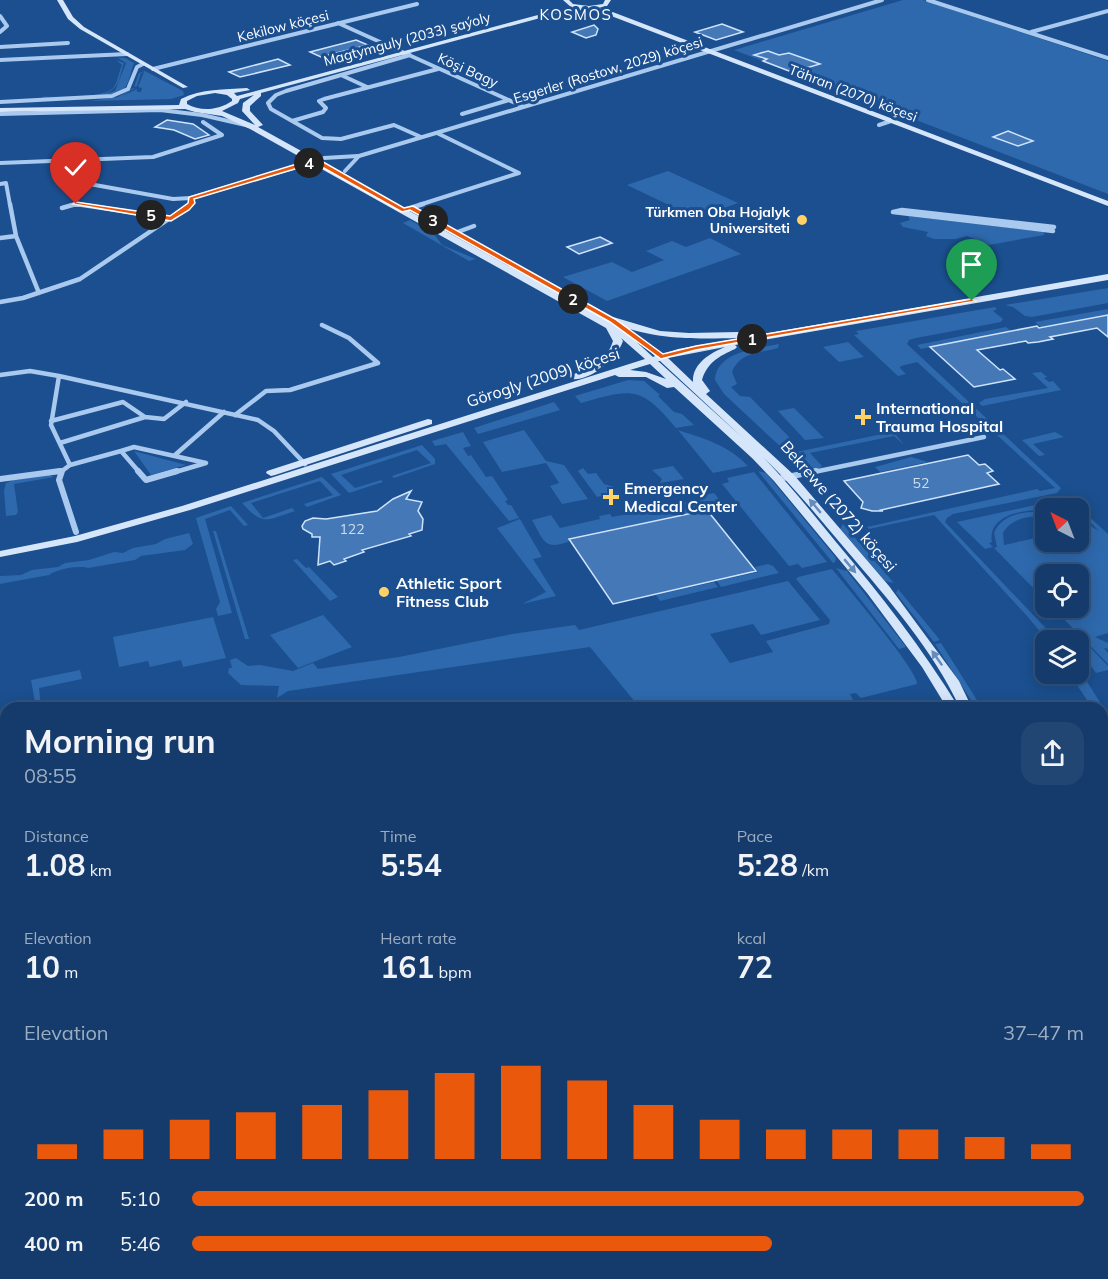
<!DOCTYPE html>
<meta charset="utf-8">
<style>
body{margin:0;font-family:Mulish,sans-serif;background:#214673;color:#f1f3f6;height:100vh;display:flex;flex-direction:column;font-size:22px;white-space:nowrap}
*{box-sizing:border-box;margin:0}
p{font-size:20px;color:#9dadc1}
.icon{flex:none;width:33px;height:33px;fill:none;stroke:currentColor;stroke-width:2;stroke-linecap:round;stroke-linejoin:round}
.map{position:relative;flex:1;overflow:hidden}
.panel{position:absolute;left:0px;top:702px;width:1108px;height:578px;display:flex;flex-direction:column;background:#143b6b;border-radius:18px 18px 0 0;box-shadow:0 3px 15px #0003,0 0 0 2px #33557e}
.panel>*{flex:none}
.needle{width:39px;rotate:318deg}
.controls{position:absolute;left:1035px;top:498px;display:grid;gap:12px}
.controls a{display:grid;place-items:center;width:54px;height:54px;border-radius:12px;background:#143b6b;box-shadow:0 3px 15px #0003,0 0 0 2px #33557e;font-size:30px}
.pin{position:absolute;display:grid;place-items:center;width:51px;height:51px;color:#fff;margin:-62px -26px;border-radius:50% 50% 50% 0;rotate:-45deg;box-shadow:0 0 6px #0007}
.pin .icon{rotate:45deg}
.km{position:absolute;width:30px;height:30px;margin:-15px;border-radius:50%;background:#222;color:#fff;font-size:16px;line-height:30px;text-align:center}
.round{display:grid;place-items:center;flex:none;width:63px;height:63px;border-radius:18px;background:#214673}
.overview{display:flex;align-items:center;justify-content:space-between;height:102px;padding:0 24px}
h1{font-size:33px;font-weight:700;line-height:45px}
.stats{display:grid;grid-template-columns:repeat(3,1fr);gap:9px;height:102px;padding:6px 24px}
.stats div{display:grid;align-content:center}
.stats b{font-size:30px;font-weight:700}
.stats small{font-size:16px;font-weight:400}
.stats p{font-size:16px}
.chart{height:168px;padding:12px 24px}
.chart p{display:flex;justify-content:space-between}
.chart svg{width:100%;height:108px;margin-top:6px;stroke:#ea580c;stroke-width:6}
ul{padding:0 24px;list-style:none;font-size:20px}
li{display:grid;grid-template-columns:96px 72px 1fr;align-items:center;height:45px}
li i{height:15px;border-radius:8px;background:#ea580c}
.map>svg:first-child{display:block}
</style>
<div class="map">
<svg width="1108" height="1279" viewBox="0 0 1108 1279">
<rect width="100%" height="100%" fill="#1b4f8f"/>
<path fill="#2e69ad" d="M903,0H923L1108,61V194L734,50Z
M118,58H125L134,63C131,70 129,84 124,89C110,101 60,98 41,99L42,97C56,96 106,99 114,87C118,81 119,71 122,65L116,60L124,63C118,81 120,90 100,95L115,91L126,63Z
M145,71L183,91L184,95L171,99L89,101L118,97L133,88H135L122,96L137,89V92H141L142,88L138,87L144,72L141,73L137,86L134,87L139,73Z
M668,171L738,203L696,218L627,185Z
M908,216L1044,232V235L989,245L967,236L956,239H934L926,236L928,232L903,227L900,223L910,220Z
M410,220L434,234L442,245L476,259L469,261L403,223Z
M710,238L741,254L607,301L563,277L612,262L632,272L664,260L646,251L672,241L686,247Z
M1108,288V303L1032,317L1025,316L1013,307L1005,305Z
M995,307L997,309L993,311L1003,319L1001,322L916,338L909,340L907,344L1061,488L1057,493L953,514L947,518L945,522L1057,640H1047L1027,616L934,515L869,529L867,527L1037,489L1040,491L1055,488L917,362L901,366L900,368L906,374L898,376L854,335L859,334L856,331Z
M1108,309V315L1041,327L1035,322Z
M1006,327L1012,332L921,349L917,345Z
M848,342L864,357L839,362L823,347Z
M779,344L778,348C760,353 740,352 732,372L737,384L731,387L740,396L750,397L794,442L792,445L782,448L724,394L715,380C716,352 757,348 779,344Z
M1041,372L1047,377L1044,378L1049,382L1053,381L1061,390L982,406L979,403L985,399L1048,388L1032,373Z
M628,380L644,381L660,395L658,396L674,412L682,414L694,425L676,428C641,386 633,388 581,403L575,396Z
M554,402L560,410L478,434L474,428Z
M794,408L824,438L805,440L778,411Z
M524,430L546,461L564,465L588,499L562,504L550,486L559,483L546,463L502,472L483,442Z
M678,430C705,439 728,445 748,466L713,473Z
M463,432L471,446L463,448L468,456L471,455L486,477L492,476L508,500L505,501L508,505H511L519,518L509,521L446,444L435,446L432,441Z
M1055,432L1064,437L1033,444L1045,455L1039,456L1022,440Z
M887,433L896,435L904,445L894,436L810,453L822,466L819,469L803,472L787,454Z
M422,445L435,459V464L394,478L392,476L431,463L417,450L341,475L355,488L381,480L383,482L349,493L331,474Z
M134,451L186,465L151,475Z
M911,457L928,462L880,472L875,467Z
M673,466L684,479L660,483L662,479L652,470Z
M583,468L588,474L596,473L604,484L614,487L605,495L597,497L578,471Z
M758,471L766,473L836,558L835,562L833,563Z
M754,472L827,562L802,568L798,564L789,566L722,484L729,482L727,478Z
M50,475L54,477L14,484L18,512L16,515L6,516L4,491L6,483L13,480Z
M322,477L341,495L307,507L304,504L333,495L320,481L251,503L263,518L292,508L295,511C266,520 264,527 242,503Z
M714,493L725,506L724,509L711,513L708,510L569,538L570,541C544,551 544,541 532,520L551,515L560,528L600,519L599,516L610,514L612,517L649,510L647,506L658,504L661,507L700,499L699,496Z
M1063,499L1072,501L1108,534V633L1095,637L1108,643V649L1104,648L1108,653V664L1053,608H1078V574H1046L1045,600L994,548L997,547L994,533C1002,513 1027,511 1045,512V516C1029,516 1011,518 1003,533L1004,545L1045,536L1046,542H1078L1079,529L1084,527L1079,524V519L1099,531L1089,521L1079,518L1078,508H1046L1045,510C1026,509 987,514 992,542L989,543L993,547L985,549L957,522Z
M231,506L248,525L244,526L230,510L205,519L232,613L218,616L216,609L220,602L196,518Z
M520,519L542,557L533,559L556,596L522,604L546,592L497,528Z
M843,524L894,583L885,581L840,529Z
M213,531H216L249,639H245Z
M189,533L193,544L185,550L141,556L135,560L88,568C79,565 57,569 49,575L0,584V576L21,575L32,570L58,567L65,563L89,560L114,552L123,553L133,548L156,544L165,539Z
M297,559L306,568L309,567L338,597L330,601L293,560Z
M768,564L773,566L779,573L721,587L717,581L758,572L755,567Z
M836,568L847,571L906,647L899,649Z
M832,569C845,585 920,673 917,684L861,698L856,693L850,694L853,700L823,708H640L590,647L288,691L277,698L279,686L241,685L228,673L229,668H232L230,660L236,658L248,666L260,665L293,671L313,663L318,669L399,657L512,634L575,625L579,630L788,581L820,620L761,635L753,624L710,634L730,663L773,652L766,641L829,624L830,620L796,579L798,577Z
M714,582L718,587L660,601L656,595Z
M898,589L940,640L934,642L896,593Z
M323,615L352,647L298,668L270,635Z
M213,617L226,658L183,667L181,660L150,667L148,661L119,667L113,637Z
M1082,639L1108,666V670L1096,673L1079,649L1078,640H1076Z
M941,643L982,708H976L935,644Z
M1079,669L1108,715V737L1103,727L1102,708H1092L1070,674H1078Z
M80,670L82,679L39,688L41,706L49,705L50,708H36L31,680Z
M6,730V1248L0,1252V731Z
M1103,743H1108V1279H974V1274H1102Z"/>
<path fill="#4478b7" stroke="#cfe3fa" stroke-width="1.5" d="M722,24L743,32L716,40L695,32Z
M594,25L598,29L596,35L586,38L572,32Z
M356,40L368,45L321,57L310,52Z
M768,51L779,55L789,53L820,64L796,71H789L763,61L767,59L754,55Z
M278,59L290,65L240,77L229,72Z
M167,120L193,124L209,135L195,139L174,130L155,127Z
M1008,131L1033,141L1018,146L993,137Z
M600,237L612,243L579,254L567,247Z
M1108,315V337L1097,328L1050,337L1053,339L1038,342L1028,343L1026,341L977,350L1000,370L1003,369L1015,379L974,387L930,347L1037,326L1039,328Z
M968,455L979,465L985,464L993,471L987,473L999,484L881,510L883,511H872L861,508L863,502L844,481Z
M411,491L406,499L422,502L418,511L423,519L422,530L409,534L411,536L362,550L364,552L344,559L346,561L334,565L330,561L318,565L320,537H312V534L303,529L302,526L305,521L313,518L326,519L377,511L393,499Z
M707,510L756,571L613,604L569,539Z"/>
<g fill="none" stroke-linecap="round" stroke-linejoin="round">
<path stroke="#a9c9ee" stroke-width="4" d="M928,0L1108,58
M0,16L7,26L0,32
M338,23L522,106
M1031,32L1108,11
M0,47L68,43
M410,55L286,91L276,95L268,103L271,109L322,138L341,139L394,125L421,137
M0,60L127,54
M153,69L417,4
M341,75L367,87
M0,102L112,96L128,89L137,67L143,64
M0,114L160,110L202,115L250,126
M462,114L509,100
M292,121L323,112L326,108L319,101L324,99L438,69
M879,125L891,121
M324,158L358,156
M0,163L153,157L222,135L203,122
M345,171L359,156L882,0
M56,178L173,199L191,198L316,161
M0,184L6,183L10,205
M71,205H85
M190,205L192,203L191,198
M419,205L519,173L437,133"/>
<path stroke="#a9c9ee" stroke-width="4.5" d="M10,204L16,236L39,293
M62,208L76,204L170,218
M404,210L423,204
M1053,231L893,212L902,210L1054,227
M455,233L474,226
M0,238L16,236
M0,302L23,298L80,279L191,204
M322,325L349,338L378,363
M0,375L30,371L59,376L258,420L274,431L305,464
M235,415L266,391L290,390L378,363
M51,421L123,402L145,417L164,419L186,402
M60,443L145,417
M175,455L224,412
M70,465L121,451
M48,473L62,471L70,465L51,425L59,376
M140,473L121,451L134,447L206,463L172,473
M809,473L984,437"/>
<path stroke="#a9c9ee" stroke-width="6" d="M62,471L59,480L76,532
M138,471L146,480L177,471
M0,479L60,471
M778,479L816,471"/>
<path fill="#d6e6fa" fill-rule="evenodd" d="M57,0H63L73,17L84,27L188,87L183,88L80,29L68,19Z
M563,0H569L573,4L589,6L603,4L605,0H611L607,6L598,8L610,11L1108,201V206L606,14L586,10L555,14L261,93V96L250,106V111L263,125L258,127L608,321L630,336L653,357L655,356L652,353L657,350L663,354L678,349L1108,274V280L735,345L737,347L735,349C719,356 707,363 702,380L710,391L706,394L794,475L889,586L959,681L972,708H960C933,650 888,599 847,551C820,519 794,487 764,458C790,485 813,514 836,542C881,595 923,649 959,708H947L922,667L867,593L774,481L752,458L674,387L667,388L646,377H619L615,375L190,510L77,542L0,557V551L75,536L182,506L645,359L621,338L623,341C617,359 591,381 572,379V375C589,367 607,361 613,341L606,328L250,129L222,116L195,112L185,109L0,112V108L179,105L181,99C202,88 224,90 247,88L250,90L234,93L237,96L553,11L572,8ZM215,93L227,95L232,99V101C219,110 201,112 187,104V101L197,96ZM254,95L243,103L242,111L255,125L222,111L238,103L240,99ZM725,347C710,353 692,364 693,382L668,358ZM658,361H660L743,438ZM650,364L666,379L646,372L630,370Z
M613,317L660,331L689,333L738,332L743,335L738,338C691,339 654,340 610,322L608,320Z
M428,419L432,420V424L275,475L271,476L266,473L267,471Z
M917,1274H952V1279H916Z"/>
</g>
<defs><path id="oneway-solid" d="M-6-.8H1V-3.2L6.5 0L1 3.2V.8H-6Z" transform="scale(1.5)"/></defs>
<g fill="#668bba">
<use href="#oneway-solid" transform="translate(815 506) rotate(-130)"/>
<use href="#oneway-solid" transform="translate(850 566) rotate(50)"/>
<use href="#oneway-solid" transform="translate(937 658) rotate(-125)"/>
</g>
<path fill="#ea580c" stroke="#fff" stroke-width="1.5" d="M313,159H318L404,208L413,206L615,319L663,354L696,346L972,299L976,301L696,350L661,359L610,322L410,210L402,212L315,163L194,199L195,203L189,210L171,221L73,204L76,202L170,216L188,203L189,197Z"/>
<g fill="#ffd166" stroke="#1b4f8f" stroke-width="2">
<circle cx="802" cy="220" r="6"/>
<path d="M860 408h6v6h6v6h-6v6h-6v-6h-6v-6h6z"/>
<path d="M608 488h6v6h6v6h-6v6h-6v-6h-6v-6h6z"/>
<circle cx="384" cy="592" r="6"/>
</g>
<g text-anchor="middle" stroke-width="6" stroke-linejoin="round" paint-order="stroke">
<g font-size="14" fill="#fff" stroke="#1b4f8f">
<text transform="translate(283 26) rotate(-14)" y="5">Kekilow köçesi</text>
<text transform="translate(407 39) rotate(-15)" y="5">Magtymguly (2033) şaýoly</text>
<text transform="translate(468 70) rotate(24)" y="5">Köşi Bagy</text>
<text transform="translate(608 70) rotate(-17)" y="5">Esgerler (Rostow, 2029) köçesi</text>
<text transform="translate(853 93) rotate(21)" y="5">Tähran (2070) köçesi</text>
</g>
<g font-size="14" font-weight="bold" fill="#fff" stroke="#1b4f8f" text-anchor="end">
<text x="790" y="217">Türkmen Oba Hojalyk<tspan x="790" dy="16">Uniwersiteti</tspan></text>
</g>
<g font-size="14" fill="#d0dded">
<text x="921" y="488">52</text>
<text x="352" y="534">122</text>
</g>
<g font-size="15" letter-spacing="1.5" fill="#fff" stroke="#1b4f8f">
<text x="576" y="20">KOSMOS</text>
</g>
<g font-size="16" fill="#fff" stroke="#1b4f8f">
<text transform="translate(543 377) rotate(-18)" y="6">Görogly (2009) köçesi</text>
<text transform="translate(839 506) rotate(49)" y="6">Bekrewe (2072) köçesi</text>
</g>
<g font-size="16" font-weight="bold" fill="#fff" stroke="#1b4f8f" text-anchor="start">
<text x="876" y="414">International<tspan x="876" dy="18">Trauma Hospital</tspan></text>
<text x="624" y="494">Emergency<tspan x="624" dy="18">Medical Center</tspan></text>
<text x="396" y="589">Athletic Sport<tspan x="396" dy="18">Fitness Club</tspan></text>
</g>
</g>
</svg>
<div class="controls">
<a><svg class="needle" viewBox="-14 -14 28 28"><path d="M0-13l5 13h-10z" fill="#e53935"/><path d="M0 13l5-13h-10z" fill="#9dadc1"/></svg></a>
<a><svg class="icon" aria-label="locate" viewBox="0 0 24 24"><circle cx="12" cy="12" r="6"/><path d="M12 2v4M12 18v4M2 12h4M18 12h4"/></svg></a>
<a><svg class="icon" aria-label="layers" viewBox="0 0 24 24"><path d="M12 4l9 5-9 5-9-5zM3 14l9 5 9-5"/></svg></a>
</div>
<div class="pin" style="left:972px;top:301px;background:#1e9e55"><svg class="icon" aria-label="arrive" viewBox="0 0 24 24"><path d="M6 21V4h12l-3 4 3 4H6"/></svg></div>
<div class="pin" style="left:76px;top:204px;background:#d93025"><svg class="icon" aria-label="check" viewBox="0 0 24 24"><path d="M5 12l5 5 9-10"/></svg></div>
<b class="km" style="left:752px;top:339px">1</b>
<b class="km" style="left:573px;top:299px">2</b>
<b class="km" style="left:433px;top:220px">3</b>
<b class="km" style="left:309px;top:163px">4</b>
<b class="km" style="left:151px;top:215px">5</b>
<section class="panel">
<div class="overview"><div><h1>Morning run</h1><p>08:55</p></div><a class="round"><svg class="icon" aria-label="share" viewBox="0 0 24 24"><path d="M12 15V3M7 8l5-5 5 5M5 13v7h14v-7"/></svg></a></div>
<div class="stats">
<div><p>Distance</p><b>1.08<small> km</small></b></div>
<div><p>Time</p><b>5:54</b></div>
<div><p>Pace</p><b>5:28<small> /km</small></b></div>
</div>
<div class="stats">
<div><p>Elevation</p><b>10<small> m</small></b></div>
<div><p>Heart rate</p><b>161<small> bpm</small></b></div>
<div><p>kcal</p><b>72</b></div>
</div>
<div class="chart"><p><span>Elevation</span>37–47 m</p>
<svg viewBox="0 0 160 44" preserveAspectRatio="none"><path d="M5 44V38M15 44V32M25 44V28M35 44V25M45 44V22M55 44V16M65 44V9M75 44V6M85 44V12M95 44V22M105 44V28M115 44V32M125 44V32M135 44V32M145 44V35M155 44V38"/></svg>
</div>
<ul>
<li><b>200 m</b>5:10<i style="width:100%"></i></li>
<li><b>400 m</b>5:46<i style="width:65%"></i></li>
</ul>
</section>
</div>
